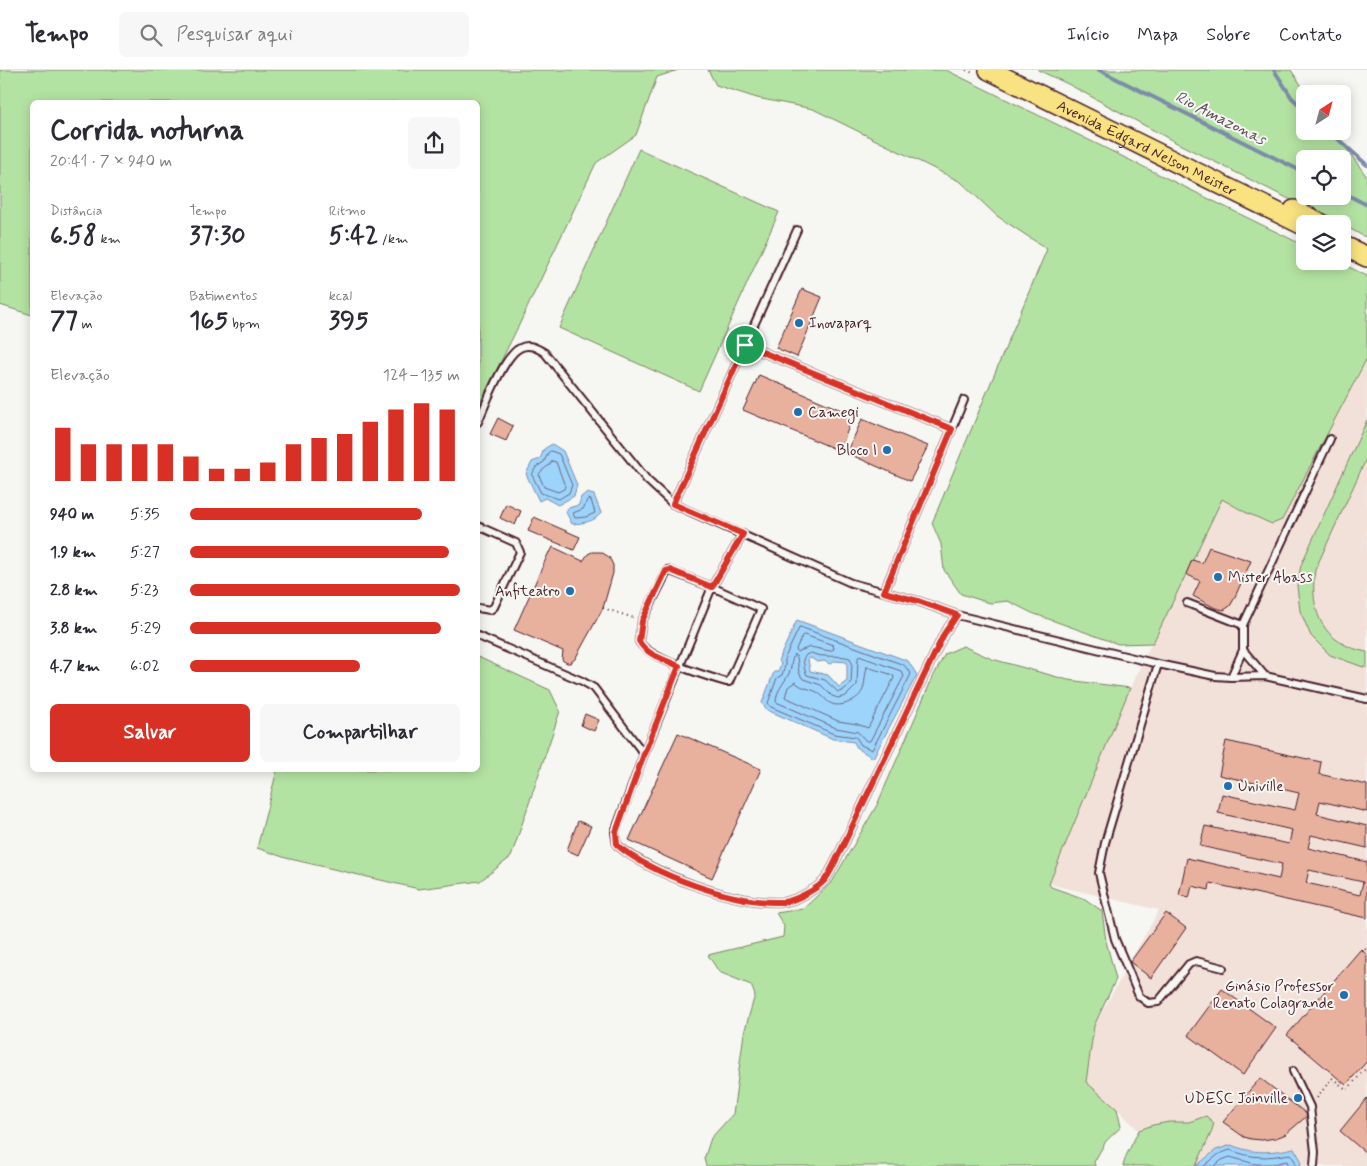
<!DOCTYPE html>
<html lang="pt">
<meta charset="utf-8">
<style>
body{margin:0;font-family:Mynerve,sans-serif;background:#f7f7f7;color:#2b2b33;height:100vh;display:flex;flex-direction:column;font-size:19px;white-space:nowrap}
*{box-sizing:border-box;margin:0}
p{font-size:16px;color:#7c7c81}
.icon{flex:none;width:28px;height:28px;fill:none;stroke:currentColor;stroke-width:2;stroke-linecap:round;stroke-linejoin:round}
.map{position:relative;flex:1;overflow:hidden}
.panel{position:absolute;left:30px;top:30px;width:450px;height:672px;display:flex;flex-direction:column;background:#fff;border-radius:8px;box-shadow:0 2px 12px #0003}
.panel>*{flex:none}
.needle{width:32px;rotate:36deg}
.buttons{position:absolute;left:1296px;top:15px;display:grid;gap:10px}
.buttons a{display:grid;place-items:center;width:55px;height:55px;border-radius:8px;background:#fff;box-shadow:0 2px 12px #0003;font-size:25px}
.pin{position:absolute;display:grid;place-items:center;width:42px;height:42px;color:#fff;margin:-21px;border:2px solid #fff;border-radius:50%;box-shadow:0 1px 5px #0007}
.round{display:grid;place-items:center;flex:none;width:52px;height:52px;border-radius:8px;background:#f7f7f7}
.headline{display:flex;align-items:center;justify-content:space-between;height:85px;padding:0 20px}
h1{font-size:28px;font-weight:800;line-height:38px}
.figures{display:grid;grid-template-columns:repeat(3,1fr);gap:8px;height:85px;padding:5px 20px}
.figures div{display:grid;align-content:center}
.figures b{font-size:25px;font-weight:800}
.figures small{font-size:14px;font-weight:400}
.figures p{font-size:14px}
.chart{height:140px;padding:10px 20px}
.chart p{display:flex;justify-content:space-between}
.chart svg{width:100%;height:90px;margin-top:5px;stroke:#d93025;stroke-width:6}
.cta{display:flex;gap:10px;margin-top:auto;padding:10px 20px}
.cta a{flex:1;height:58px;border-radius:8px;background:#d93025;color:#fff;font-size:20px;font-weight:800;line-height:58px;text-align:center}
.cta a+a{background:#f7f7f7;color:#2b2b33}
ul{padding:0 20px;list-style:none;font-size:16px}
li{display:grid;grid-template-columns:80px 60px 1fr;align-items:center;height:38px}
li i{height:12px;border-radius:6px;background:#d93025}
header{display:flex;align-items:center;gap:30px;box-sizing:border-box;height:70px;padding:0 25px;background:#fff;border-bottom:1px solid #e1e1e2}
header strong{font-size:24px}
nav{display:flex;gap:28px;margin-inline-start:auto;font-size:18px}
.search{width:350px;height:45px;background:#f7f7f7;display:flex;align-items:center;gap:12px;box-sizing:border-box;padding:0 18px;border-radius:8px;color:#7c7c81;font-size:19px}
.map>svg:first-child{display:block}
</style>
<header>
<strong>Tempo</strong>
<div class="search"><svg class="icon" aria-label="search" viewBox="0 0 24 24"><circle cx="10" cy="10" r="6"/><path d="M15 15l6 6"/></svg>Pesquisar aqui</div>
<nav><a>Início</a><a>Mapa</a><a>Sobre</a><a>Contato</a></nav>
</header>
<div class="map">
<svg width="1367" height="1096" viewBox="0 0 1367 1096">
<rect width="100%" height="100%" fill="#f6f6f2"/>
<filter id="ink" filterUnits="userSpaceOnUse"><feTurbulence type="fractalNoise" baseFrequency=".02" numOctaves="2"/><feDisplacementMap in="SourceGraphic" scale="10" xChannelSelector="R" yChannelSelector="G"/><feConvolveMatrix kernelMatrix="1 2 1 2 8 2 1 2 1" color-interpolation-filters="sRGB"/></filter>
<g filter="url(#ink)">
<path fill="#f2e1d9" d="M1367,284V1096H1172L1173,1094L1117,1039L1086,1012L1094,956L1159,840L1049,814L1130,618L1222,428Z"/>
<path fill="#b3e3a2" stroke="#7e8166" fill-rule="evenodd" d="M0,0H678L657,7L636,65L596,93L519,255L478,337V32H32V245L0,235Z
M708,0H946L1305,176V191H1337L1367,206V288L1282,450L1272,454L1245,442L1222,429L1153,573L1118,574L1032,543L1008,531L990,533L961,524L944,500L941,474L932,453L1047,179L997,146L961,112L813,39L757,28L716,15Z
M1038,0H1291L1307,24H1305V61H1334L1367,107V168L1343,155L1342,154H1339L1177,73L1068,14ZM1305,89H1342V126H1305Z
M639,79L779,142L699,321L559,258Z
M1367,350V387L1315,500C1309,542 1323,574 1367,582V597H1363L1330,585L1311,566L1300,541L1297,516L1301,495Z
M963,576L992,589L1068,610L1130,618L1049,814L1051,817L1085,829L1102,841L1106,871L1116,909L1094,956L1086,1012L1117,1039L1121,1057L1106,1071L1094,1092L1095,1096H706L704,1089L711,1068L733,1044L744,963L755,925L751,915L719,902L708,885L783,867L784,856L776,843L803,839L832,812L877,735L932,609L945,584Z
M478,587L550,620L560,641L511,787L480,811L419,819L286,788L257,778L277,700H478Z
M1206,1046L1214,1053L1211,1063L1196,1096H1123L1126,1086L1139,1060L1153,1055L1169,1052H1189Z"/>
<path fill="#9dd4fc" stroke="#7c8ca8" fill-rule="evenodd" d="M552,374L563,381L577,415L574,426L558,435L545,428L539,431L526,404L532,392L540,389L544,379Z
M586,423L594,425L601,443C594,452 584,453 572,454L566,442L568,438L579,435L581,427Z
M797,550L908,591L917,605L873,688L857,678L854,672L833,669L767,640L762,633L774,602H778L781,593L778,591ZM811,588L817,592L824,591L830,594L835,591L847,592V611L839,617L828,605L810,601L808,589Z
M1231,1075C1253,1084 1271,1083 1294,1078L1301,1090L1300,1096H1196L1216,1080Z"/>
<g fill="none" stroke-linecap="round" stroke-linejoin="round">
<path stroke="#6b677f" stroke-width="1" d="M551,381L559,384L572,415L569,423L559,429L541,423L532,405L536,397L544,392L548,383Z
M552,391L556,392L565,416L564,419L558,422L544,417L539,405C540,400 549,397 552,391Z
M588,429L591,430L595,443L586,447L575,448L573,443L583,439Z
M800,557L904,595L911,604L872,680L861,675L856,667L834,664L771,637L768,633L777,608L782,605L785,596V588Z
M804,565L833,575L834,579L830,581L810,577L797,582L796,579L802,566Z
M811,583C825,589 836,584 850,588L852,593L851,614L842,621L838,622L825,610L807,605L805,601L803,589L806,585Z
M794,585L797,587L799,603L803,609L821,615L832,626L838,628L846,626L857,615L858,588L859,586L901,601L904,606L870,671H866L858,662L836,658L776,632C776,619 786,612 790,601C792,595 791,590 794,585Z
M867,597L893,605L894,608L868,658L857,654L838,651L785,627L788,617L795,612C803,619 809,618 817,622C828,629 828,638 845,634C869,624 862,616 867,597Z
M1204,1096L1219,1084L1230,1080C1254,1089 1266,1088 1290,1084L1295,1091V1096
M1214,1096L1222,1090L1230,1087L1255,1094H1273L1287,1091L1289,1096"/>
<path stroke="#7c8ca8" stroke-width="4" d="M1099,0L1305,103
M1274,0L1292,28L1305,40
M1329,61L1367,95
M1342,122L1367,135"/>
</g>
<path fill="#e8b19e" stroke="#4a1f2b" fill-rule="evenodd" d="M802,219L822,227L797,287L776,278Z
M759,305L853,345L840,381L743,340Z
M498,348L513,356L506,371L490,364Z
M862,349L928,376L910,411L847,383Z
M506,434L521,441L515,455L500,448Z
M534,447L580,467L574,480L528,461Z
M553,477L583,491L588,484L592,482H601L609,487L613,495V503L603,538L575,589L570,593H567L562,590L563,581L514,560L549,482L550,483Z
M1209,477L1251,491L1234,529L1230,536L1224,540L1215,538L1193,526L1200,511L1186,504L1192,490L1202,493Z
M585,644L599,650L594,661L581,655Z
M678,663L761,699L712,808L629,770Z
M1226,671L1321,692L1319,704L1367,715V742L1320,731L1317,744L1367,756V778L1311,765L1308,778L1367,792V848L1210,813L1209,820L1192,816L1189,828L1179,825L1187,788L1279,809L1282,794L1200,776L1205,756L1289,774L1292,760L1218,743L1222,724L1295,740L1299,723L1219,705ZM1309,800L1363,812L1360,825L1306,813Z
M578,751L591,756L578,785L567,780Z
M1166,843L1186,858L1151,908L1130,892Z
M1361,879L1367,885V991L1346,1015L1287,965Z
M1222,919L1276,958L1243,1005L1188,965Z
M1260,1008L1308,1045L1286,1064L1276,1068L1262,1070L1251,1069L1244,1067L1223,1052Z
M1367,1028V1084L1340,1061Z"/>
<g fill="none" stroke-linecap="round" stroke-linejoin="round">
<defs>
<path id="lane" d="M745,275L952,359
M478,352C485,336 504,285 520,278C529,273 537,278 545,283L647,410L673,434L851,513L918,531L957,545L1158,594L1215,606L1231,607L1265,606L1367,629
M673,434L797,160
M478,456L516,473L520,482L494,537L490,540L478,538
M743,464L712,517L644,684L615,762L617,775C654,805 734,834 782,832C793,832 815,820 823,812C830,805 835,791 840,782L944,564L957,545
M668,500L712,517L761,539L729,612H726C706,606 647,588 639,571L642,551Z
M884,522L964,330
M1187,533L1243,555
M478,566L582,611L594,618L644,684
M1243,580L1265,606
M1158,594L1105,773L1099,803L1115,869L1139,926L1148,933L1158,932L1189,894L1196,891L1223,898
M1231,607L1243,580V555L1330,369
M1293,1001L1310,1037L1315,1082L1314,1096"/>
<g id="primary">
<path id="s1" d="M989,0L1305,156"/>
<path d="M1294,140L1322,154"/>
<path d="M1342,175L1367,187"/>
</g>
</defs>
<use href="#lane" stroke="#4a1f2b" stroke-width="10"/>
<use href="#primary" stroke="#4a1f2b" stroke-width="22"/>
<path stroke="#4a1f2b" stroke-width="2" stroke-dasharray="1 4" stroke-linecap="butt" d="M966,0L973,3
M603,538L634,548
M1365,879L1367,881
M1317,1028L1332,1008L1347,1020L1367,997"/>
<use href="#lane" stroke="#f6f6f2" stroke-width="6"/>
<use href="#primary" stroke="#f8e281" stroke-width="19"/>
</g>
</g>
<g fill="none" stroke-linecap="round" stroke-linejoin="round" filter="url(#ink)">
<defs>
<path id="route" d="M745,275L952,359L884,522L918,531L957,545L944,564L840,782C835,791 830,805 823,812C815,820 793,832 782,832C734,834 653,805 617,775L616,762L644,684L679,596C666,590 646,585 639,571L642,551L666,501L670,500L712,517L743,464L673,434Z"/>
</defs>
<use href="#route" stroke="#fff" stroke-width="10"/>
<use href="#route" stroke="#d93025" stroke-width="6"/>
</g>
<g fill="#1f6fb2" stroke="#f6f6f2" stroke-width="2">
<circle cx="799" cy="253" r="5"/>
<circle cx="798" cy="342" r="5"/>
<circle cx="887" cy="380" r="5"/>
<circle cx="1218" cy="507" r="5"/>
<circle cx="570" cy="521" r="5"/>
<circle cx="1228" cy="716" r="5"/>
<circle cx="1344" cy="925" r="5"/>
<circle cx="1298" cy="1028" r="5"/>
</g>
<g text-anchor="middle" stroke-width="4" stroke-linejoin="round" paint-order="stroke">
<g font-size="15" fill="#4a1f2b" stroke="#f6f6f2">
<text dy="5" stroke="none"><textPath href="#s1" startOffset="176">Avenida Edgard Nelson Meister</textPath></text>
</g>
<g font-size="15" fill="#4a1f2b" stroke="#f6f6f2" text-anchor="start">
<text x="809" y="258">Inovaparq</text>
<text x="808" y="347">Camegi</text>
<text x="877" y="385" text-anchor="end">Bloco I</text>
<text x="1228" y="512">Mister Abass</text>
<text x="560" y="526" text-anchor="end">Anfiteatro</text>
<text x="1238" y="721">Univille</text>
<text x="1334" y="921" text-anchor="end">Ginásio Professor<tspan x="1334" dy="17">Renato Colagrande</tspan></text>
<text x="1288" y="1033" text-anchor="end">UDESC Joinville</text>
</g>
<g font-size="16" font-style="italic" fill="#5f4c5f" stroke="#f6f6f2">
<text transform="translate(1221 47) rotate(27)" y="6">Rio Amazonas</text>
</g>
</g>
</svg>
<div class="buttons">
<a><svg class="needle" viewBox="-14 -14 28 28"><path d="M0-13l5 13h-10z" fill="#e53935"/><path d="M0 13l5-13h-10z" fill="#7c7c81"/></svg></a>
<a><svg class="icon" aria-label="locate" viewBox="0 0 24 24"><circle cx="12" cy="12" r="6"/><path d="M12 2v4M12 18v4M2 12h4M18 12h4"/></svg></a>
<a><svg class="icon" aria-label="layers" viewBox="0 0 24 24"><path d="M12 4l9 5-9 5-9-5zM3 14l9 5 9-5"/></svg></a>
</div>
<div class="pin" style="left:745px;top:275px;background:#1e9e55"><svg class="icon" aria-label="arrive" viewBox="0 0 24 24"><path d="M6 21V4h12l-3 4 3 4H6"/></svg></div>
<section class="panel">
<div class="headline"><div><h1>Corrida noturna</h1><p>20:41 · 7 × 940 m</p></div><a class="round"><svg class="icon" aria-label="share" viewBox="0 0 24 24"><path d="M12 15V3M7 8l5-5 5 5M5 13v7h14v-7"/></svg></a></div>
<div class="figures">
<div><p>Distância</p><b>6.58<small> km</small></b></div>
<div><p>Tempo</p><b>37:30</b></div>
<div><p>Ritmo</p><b>5:42<small> /km</small></b></div>
</div>
<div class="figures">
<div><p>Elevação</p><b>77<small> m</small></b></div>
<div><p>Batimentos</p><b>165<small> bpm</small></b></div>
<div><p>kcal</p><b>395</b></div>
</div>
<div class="chart"><p><span>Elevação</span>124–135 m</p>
<svg viewBox="0 0 160 44" preserveAspectRatio="none"><path d="M5 44V18M15 44V26M25 44V26M35 44V26M45 44V26M55 44V32M65 44V38M75 44V38M85 44V35M95 44V26M105 44V23M115 44V21M125 44V15M135 44V9M145 44V6M155 44V9"/></svg>
</div>
<ul>
<li><b>940 m</b>5:35<i style="width:86%"></i></li>
<li><b>1.9 km</b>5:27<i style="width:96%"></i></li>
<li><b>2.8 km</b>5:23<i style="width:100%"></i></li>
<li><b>3.8 km</b>5:29<i style="width:93%"></i></li>
<li><b>4.7 km</b>6:02<i style="width:63%"></i></li>
</ul>
<div class="cta"><a>Salvar</a><a>Compartilhar</a></div>
</section>
</div>
